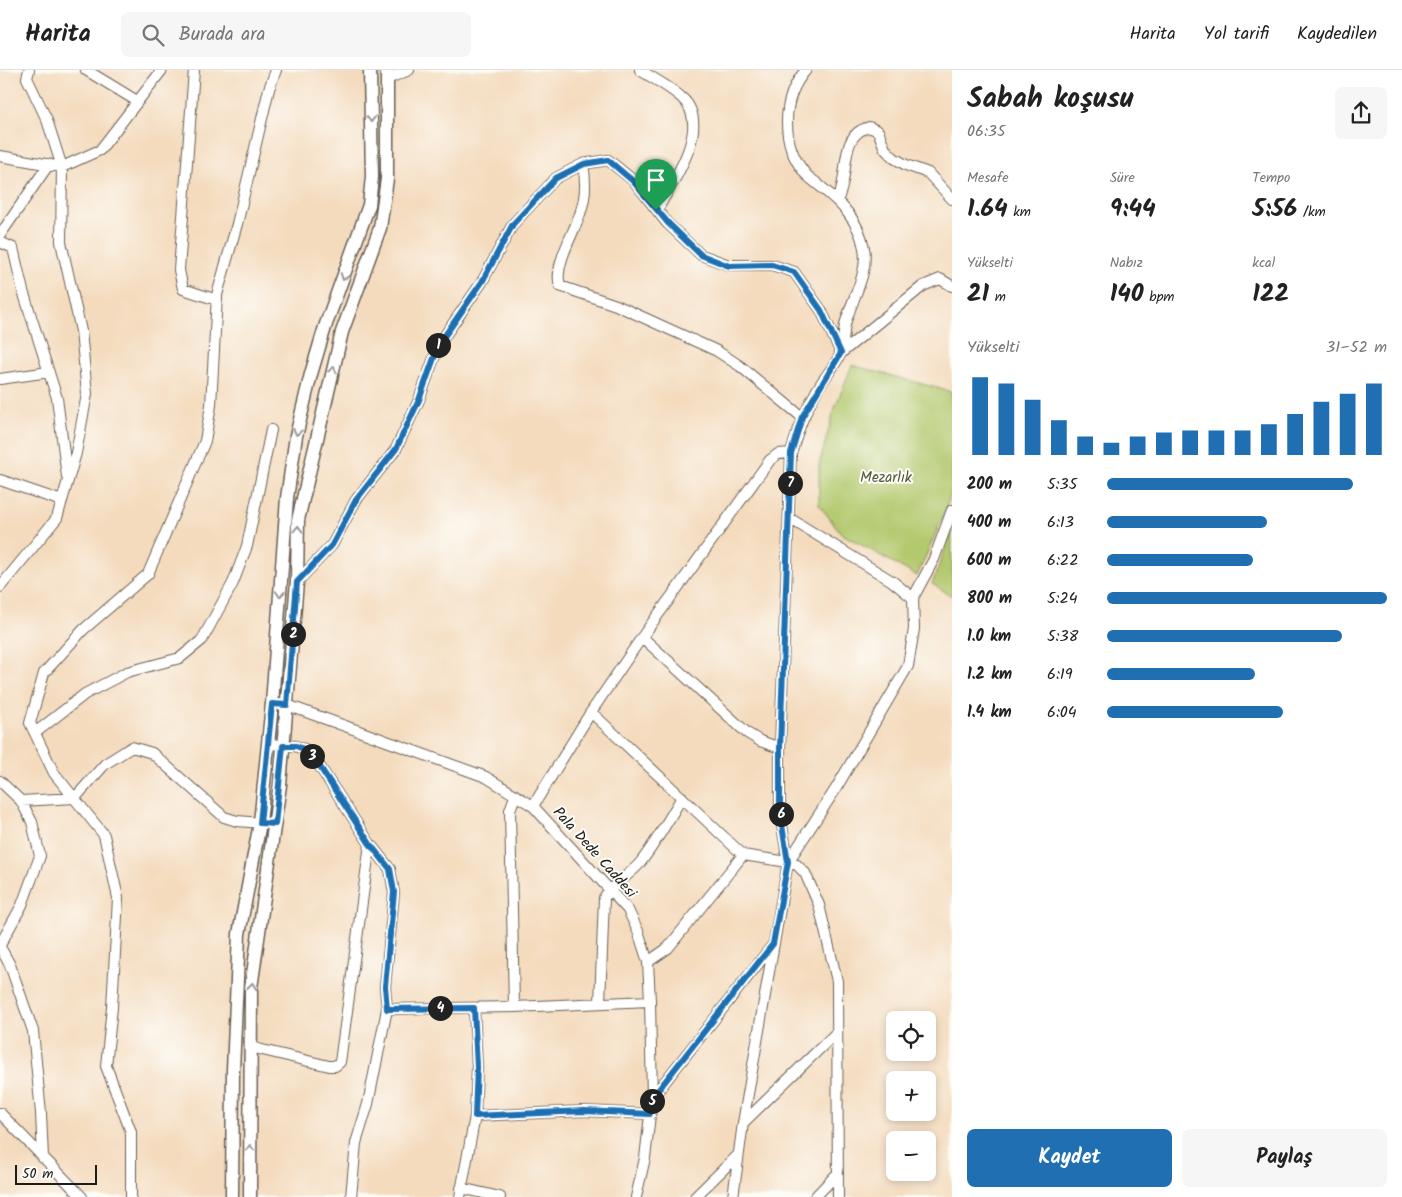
<!DOCTYPE html>
<html lang="tr">
<meta charset="utf-8">
<style>
body{margin:0;font-family:Kalam,sans-serif;background:#f6f6f6;color:#222;height:100vh;display:flex;flex-direction:column;font-size:19px;white-space:nowrap}
*{box-sizing:border-box;margin:0}
p{font-size:16px;color:#767676}
.icon{flex:none;width:28px;height:28px;fill:none;stroke:currentColor;stroke-width:2;stroke-linecap:round;stroke-linejoin:round}
.map{position:relative;flex:1;overflow:hidden}
.sheet{display:flex;flex-direction:column;background:#fff;width:450px}
.sheet>*{flex:none}
.tools{position:absolute;left:886px;top:941px;display:grid;gap:10px}
.tools a{display:grid;place-items:center;width:50px;height:50px;border-radius:8px;background:#fff;box-shadow:0 2px 8px #0003;font-size:25px}
.scale{position:absolute;left:15px;bottom:12px;width:82px;box-sizing:border-box;padding-left:5px;border:2px solid #1c1c1c;border-top:0;font-size:14px;line-height:18px;white-space:nowrap;color:#1c1c1c;-webkit-text-stroke:4px #fdfcf7;paint-order:stroke}
.pin{position:absolute;display:grid;place-items:center;width:42px;height:42px;color:#fff;margin:-51px -21px;border-radius:50% 50% 50% 0;rotate:-45deg;box-shadow:0 0 5px #0007}
.pin .icon{rotate:45deg}
.km{position:absolute;width:25px;height:25px;margin:-12px;border-radius:50%;background:#222;color:#fff;font-size:14px;line-height:25px;text-align:center}
.round{display:grid;place-items:center;flex:none;width:52px;height:52px;border-radius:8px;background:#f6f6f6}
.head{display:flex;align-items:center;justify-content:space-between;height:85px;padding:0 15px}
h1{font-size:28px;font-weight:700;line-height:38px}
.stats{display:grid;grid-template-columns:repeat(3,1fr);gap:8px;height:85px;padding:5px 15px}
.stats div{display:grid;align-content:center}
.stats b{font-size:25px;font-weight:700}
.stats small{font-size:14px;font-weight:400}
.stats p{font-size:14px}
.chart{height:140px;padding:10px 15px}
.chart p{display:flex;justify-content:space-between}
.chart svg{width:100%;height:90px;margin-top:5px;stroke:#1f6fb2;stroke-width:6}
.button{display:flex;gap:10px;margin-top:auto;padding:10px 15px}
.button a{flex:1;height:58px;border-radius:8px;background:#1f6fb2;color:#fff;font-size:20px;font-weight:700;line-height:58px;text-align:center}
.button a+a{background:#f6f6f6;color:#222}
ul{padding:0 15px;list-style:none;font-size:16px}
li{display:grid;grid-template-columns:80px 60px 1fr;align-items:center;height:38px}
li i{height:12px;border-radius:6px;background:#1f6fb2}
header{display:flex;align-items:center;gap:30px;box-sizing:border-box;height:70px;padding:0 25px;background:#fff;border-bottom:1px solid #e0e0e0}
header strong{font-size:24px}
nav{display:flex;gap:28px;margin-inline-start:auto;font-size:18px}
.search{width:350px;height:45px;background:#f6f6f6;display:flex;align-items:center;gap:12px;box-sizing:border-box;padding:0 18px;border-radius:8px;color:#767676;font-size:19px}
main{display:flex;flex:1;min-height:0}
.map>svg:first-child{display:block}
</style>
<header>
<strong>Harita</strong>
<div class="search"><svg class="icon" aria-label="search" viewBox="0 0 24 24"><circle cx="10" cy="10" r="6"/><path d="M15 15l6 6"/></svg>Burada ara</div>
<nav><a>Harita</a><a>Yol tarifi</a><a>Kaydedilen</a></nav>
</header>
<main>
<div class="map">
<svg width="952" height="1127" viewBox="0 0 952 1127">
<rect width="100%" height="100%" fill="#fdfcf7"/>
<filter id="ink" filterUnits="userSpaceOnUse"><feTurbulence type="fractalNoise" baseFrequency=".02" numOctaves="2"/><feDisplacementMap in="SourceGraphic" scale="10" xChannelSelector="R" yChannelSelector="G"/><feConvolveMatrix kernelMatrix="1 2 1 2 8 2 1 2 1" color-interpolation-filters="sRGB"/></filter>
<filter id="wash" filterUnits="userSpaceOnUse"><feTurbulence type="fractalNoise" baseFrequency=".0096" numOctaves="4" result="noise"/><feDisplacementMap in="SourceGraphic" scale="20" xChannelSelector="R" yChannelSelector="G"/><feGaussianBlur stdDeviation="1.12" result="paint"/><feColorMatrix in="noise" values="0 0 0 0 0 0 0 0 0 0 0 0 0 0 0 0 0 1.4 0 .05"/><feComposite in="paint" operator="in"/></filter>
<g filter="url(#wash)">
<rect width="100%" height="100%" fill="#f4dbbe"/>
<path fill="#b3c96e" stroke="#687245" d="M852,295L952,322V419L943,447L917,506L842,464L819,435V395L834,340Z
M952,460V526L932,514Z"/>
</g>
<g filter="url(#ink)">
<g fill="none" stroke-linecap="round" stroke-linejoin="round">
<defs>
<path id="minor" d="M86,0L137,31
M194,0L179,200L183,219L217,230
M640,0C654,9 670,17 682,28C713,56 672,113 657,140
M387,9L409,0
M0,86L62,97L100,80L162,0
M583,94C586,110 586,126 581,141C575,162 553,195 560,216L616,235L717,281L740,296L802,347
M837,131C840,124 842,118 843,111C847,91 844,63 869,57L878,61L885,79L894,88L906,95L928,103L952,129
M0,165L49,94
M0,172L13,178L23,221L57,328L67,407
M0,309L49,302
M0,410L62,431
M789,448L892,511L913,528
M297,512L332,475L356,430L396,379L419,330L439,274L482,212L513,154L556,108L583,94L608,90L634,111L667,153L701,185L729,195H772L794,202L821,240L841,283L923,216L940,209L952,216
M0,517L57,448L76,383L87,324L81,261L61,172L62,97L47,50L27,8L29,0
M642,567L747,663L760,671L780,678
M272,634L287,635L486,707L533,736L628,840L638,861L648,892L650,931L652,1028L645,1088L636,1127
M591,642L743,785L788,792L797,795L805,803L819,835L837,911L838,1127
M35,663L85,624L127,602L180,588L202,570L233,513L247,476L271,360
M268,674L295,676L307,680L318,694L370,774L390,799L394,823L385,917L387,939L368,1034L356,1073L351,1127
M0,711L21,731L75,728L105,694L132,677L152,683L224,747L237,751L275,754
M533,736L591,642L642,567L770,390L778,384L791,383
M788,792L780,743V678L791,383C797,361 805,341 817,320C824,308 834,297 840,285C844,276 843,264 845,255C851,230 869,204 864,178C859,151 842,134 821,117C816,112 808,108 804,102C781,73 781,28 806,0
M0,875L22,835L40,786L32,752L21,731
M0,877L10,895L33,961L41,1043L43,1088
M648,892L668,878L743,785
M600,933L604,828C609,817 631,804 640,793C656,773 669,749 682,727
M514,937L510,740L515,726
M387,939L514,937L650,931
M250,977L329,996H335L340,992L370,774
M652,1028L772,876
M0,1043L82,1127
M475,1046L584,1041L650,1044
M743,1053L837,962
M461,1118L500,1127
M131,1127V1062L106,996L112,937L118,828L104,765L54,703L30,653L44,603L83,560L148,504L205,371L211,335L217,225L237,154L269,19L276,0
M460,1127L475,1046L477,997L474,938
M695,1127L738,1085
M733,1127L743,1053L788,792L835,720L908,596L914,559L913,528L934,489L952,440
M815,1127L838,1103"/>
<path id="tertiary" d="M232,1127L233,1000L239,864L260,753L272,634L287,428L296,366L311,304L325,257L369,135L372,107L370,0
M250,1127L251,918L280,715L297,512L298,450L342,262L380,158L387,109V0"/>
</defs>
<use href="#minor" stroke="#685f55" stroke-width="12"/>
<use href="#tertiary" stroke="#685f55" stroke-width="15"/>
<use href="#minor" stroke="#fff" stroke-width="10"/>
<use href="#tertiary" stroke="#fff" stroke-width="12"/>
</g>
<defs><path id="oneway-chevron" d="M-2-3.5L2.5 0L-2 3.5" fill="none" stroke-width="1.6" stroke-linecap="round" stroke-linejoin="round" transform="scale(1.25)"/></defs>
<g stroke="#999">
<use href="#oneway-chevron" transform="translate(371 49) rotate(89)"/>
<use href="#oneway-chevron" transform="translate(344 207) rotate(110)"/>
<use href="#oneway-chevron" transform="translate(333 300) rotate(-77)"/>
<use href="#oneway-chevron" transform="translate(297 362) rotate(102)"/>
<use href="#oneway-chevron" transform="translate(298 459) rotate(-89)"/>
<use href="#oneway-chevron" transform="translate(280 524) rotate(94)"/>
<use href="#oneway-chevron" transform="translate(252 916) rotate(-84)"/>
<use href="#oneway-chevron" transform="translate(250 1078) rotate(-90)"/>
</g>
</g>
<g fill="none" stroke-linecap="round" stroke-linejoin="round" filter="url(#ink)">
<defs>
<path id="route" d="M608,90L634,112L668,153L701,185L729,196L772,195L794,202L821,240L841,283L802,347L791,383L780,678V743L788,792L773,874L652,1028L650,1044L584,1041L475,1046L477,997L474,938L387,939L385,916L394,822L390,799L370,774L318,694L306,680L296,676H283L275,754L260,753L272,634L287,635L297,512L332,475L356,430L396,379L419,330L439,274L482,212L513,154L556,108L584,94Z"/>
</defs>
<use href="#route" stroke="#fff" stroke-width="10"/>
<use href="#route" stroke="#1f6fb2" stroke-width="6"/>
</g>
<g text-anchor="middle" stroke-width="4" stroke-linejoin="round" paint-order="stroke">
<g font-size="15" fill="#515939" stroke="#fdfcf7">
<text x="886" y="412">Mezarlık</text>
</g>
<g font-size="15" fill="#1c1c1c" stroke="#fdfcf7">
<text transform="translate(595 782) rotate(48)" y="5">Pala Dede Caddesi</text>
</g>
</g>
</svg>
<div class="tools">
<a><svg class="icon" aria-label="locate" viewBox="0 0 24 24"><circle cx="12" cy="12" r="6"/><path d="M12 2v4M12 18v4M2 12h4M18 12h4"/></svg></a>
<a>+</a>
<a>−</a>
</div>
<div class="scale">50 m</div>
<div class="pin" style="left:656px;top:140px;background:#1e9e55"><svg class="icon" aria-label="arrive" viewBox="0 0 24 24"><path d="M6 21V4h12l-3 4 3 4H6"/></svg></div>
<b class="km" style="left:438px;top:275px">1</b>
<b class="km" style="left:293px;top:564px">2</b>
<b class="km" style="left:312px;top:686px">3</b>
<b class="km" style="left:440px;top:938px">4</b>
<b class="km" style="left:652px;top:1031px">5</b>
<b class="km" style="left:781px;top:744px">6</b>
<b class="km" style="left:790px;top:413px">7</b>
</div>
<section class="sheet">
<div class="head"><div><h1>Sabah koşusu</h1><p>06:35</p></div><a class="round"><svg class="icon" aria-label="share" viewBox="0 0 24 24"><path d="M12 15V3M7 8l5-5 5 5M5 13v7h14v-7"/></svg></a></div>
<div class="stats">
<div><p>Mesafe</p><b>1.64<small> km</small></b></div>
<div><p>Süre</p><b>9:44</b></div>
<div><p>Tempo</p><b>5:56<small> /km</small></b></div>
</div>
<div class="stats">
<div><p>Yükselti</p><b>21<small> m</small></b></div>
<div><p>Nabız</p><b>140<small> bpm</small></b></div>
<div><p>kcal</p><b>122</b></div>
</div>
<div class="chart"><p><span>Yükselti</span>31–52 m</p>
<svg viewBox="0 0 160 44" preserveAspectRatio="none"><path d="M5 44V6M15 44V9M25 44V17M35 44V27M45 44V35M55 44V38M65 44V35M75 44V33M85 44V32M95 44V32M105 44V32M115 44V29M125 44V24M135 44V18M145 44V14M155 44V9"/></svg>
</div>
<ul>
<li><b>200 m</b>5:35<i style="width:88%"></i></li>
<li><b>400 m</b>6:13<i style="width:57%"></i></li>
<li><b>600 m</b>6:22<i style="width:52%"></i></li>
<li><b>800 m</b>5:24<i style="width:100%"></i></li>
<li><b>1.0 km</b>5:38<i style="width:84%"></i></li>
<li><b>1.2 km</b>6:19<i style="width:53%"></i></li>
<li><b>1.4 km</b>6:04<i style="width:63%"></i></li>
</ul>
<div class="button"><a>Kaydet</a><a>Paylaş</a></div>
</section>
</main>
